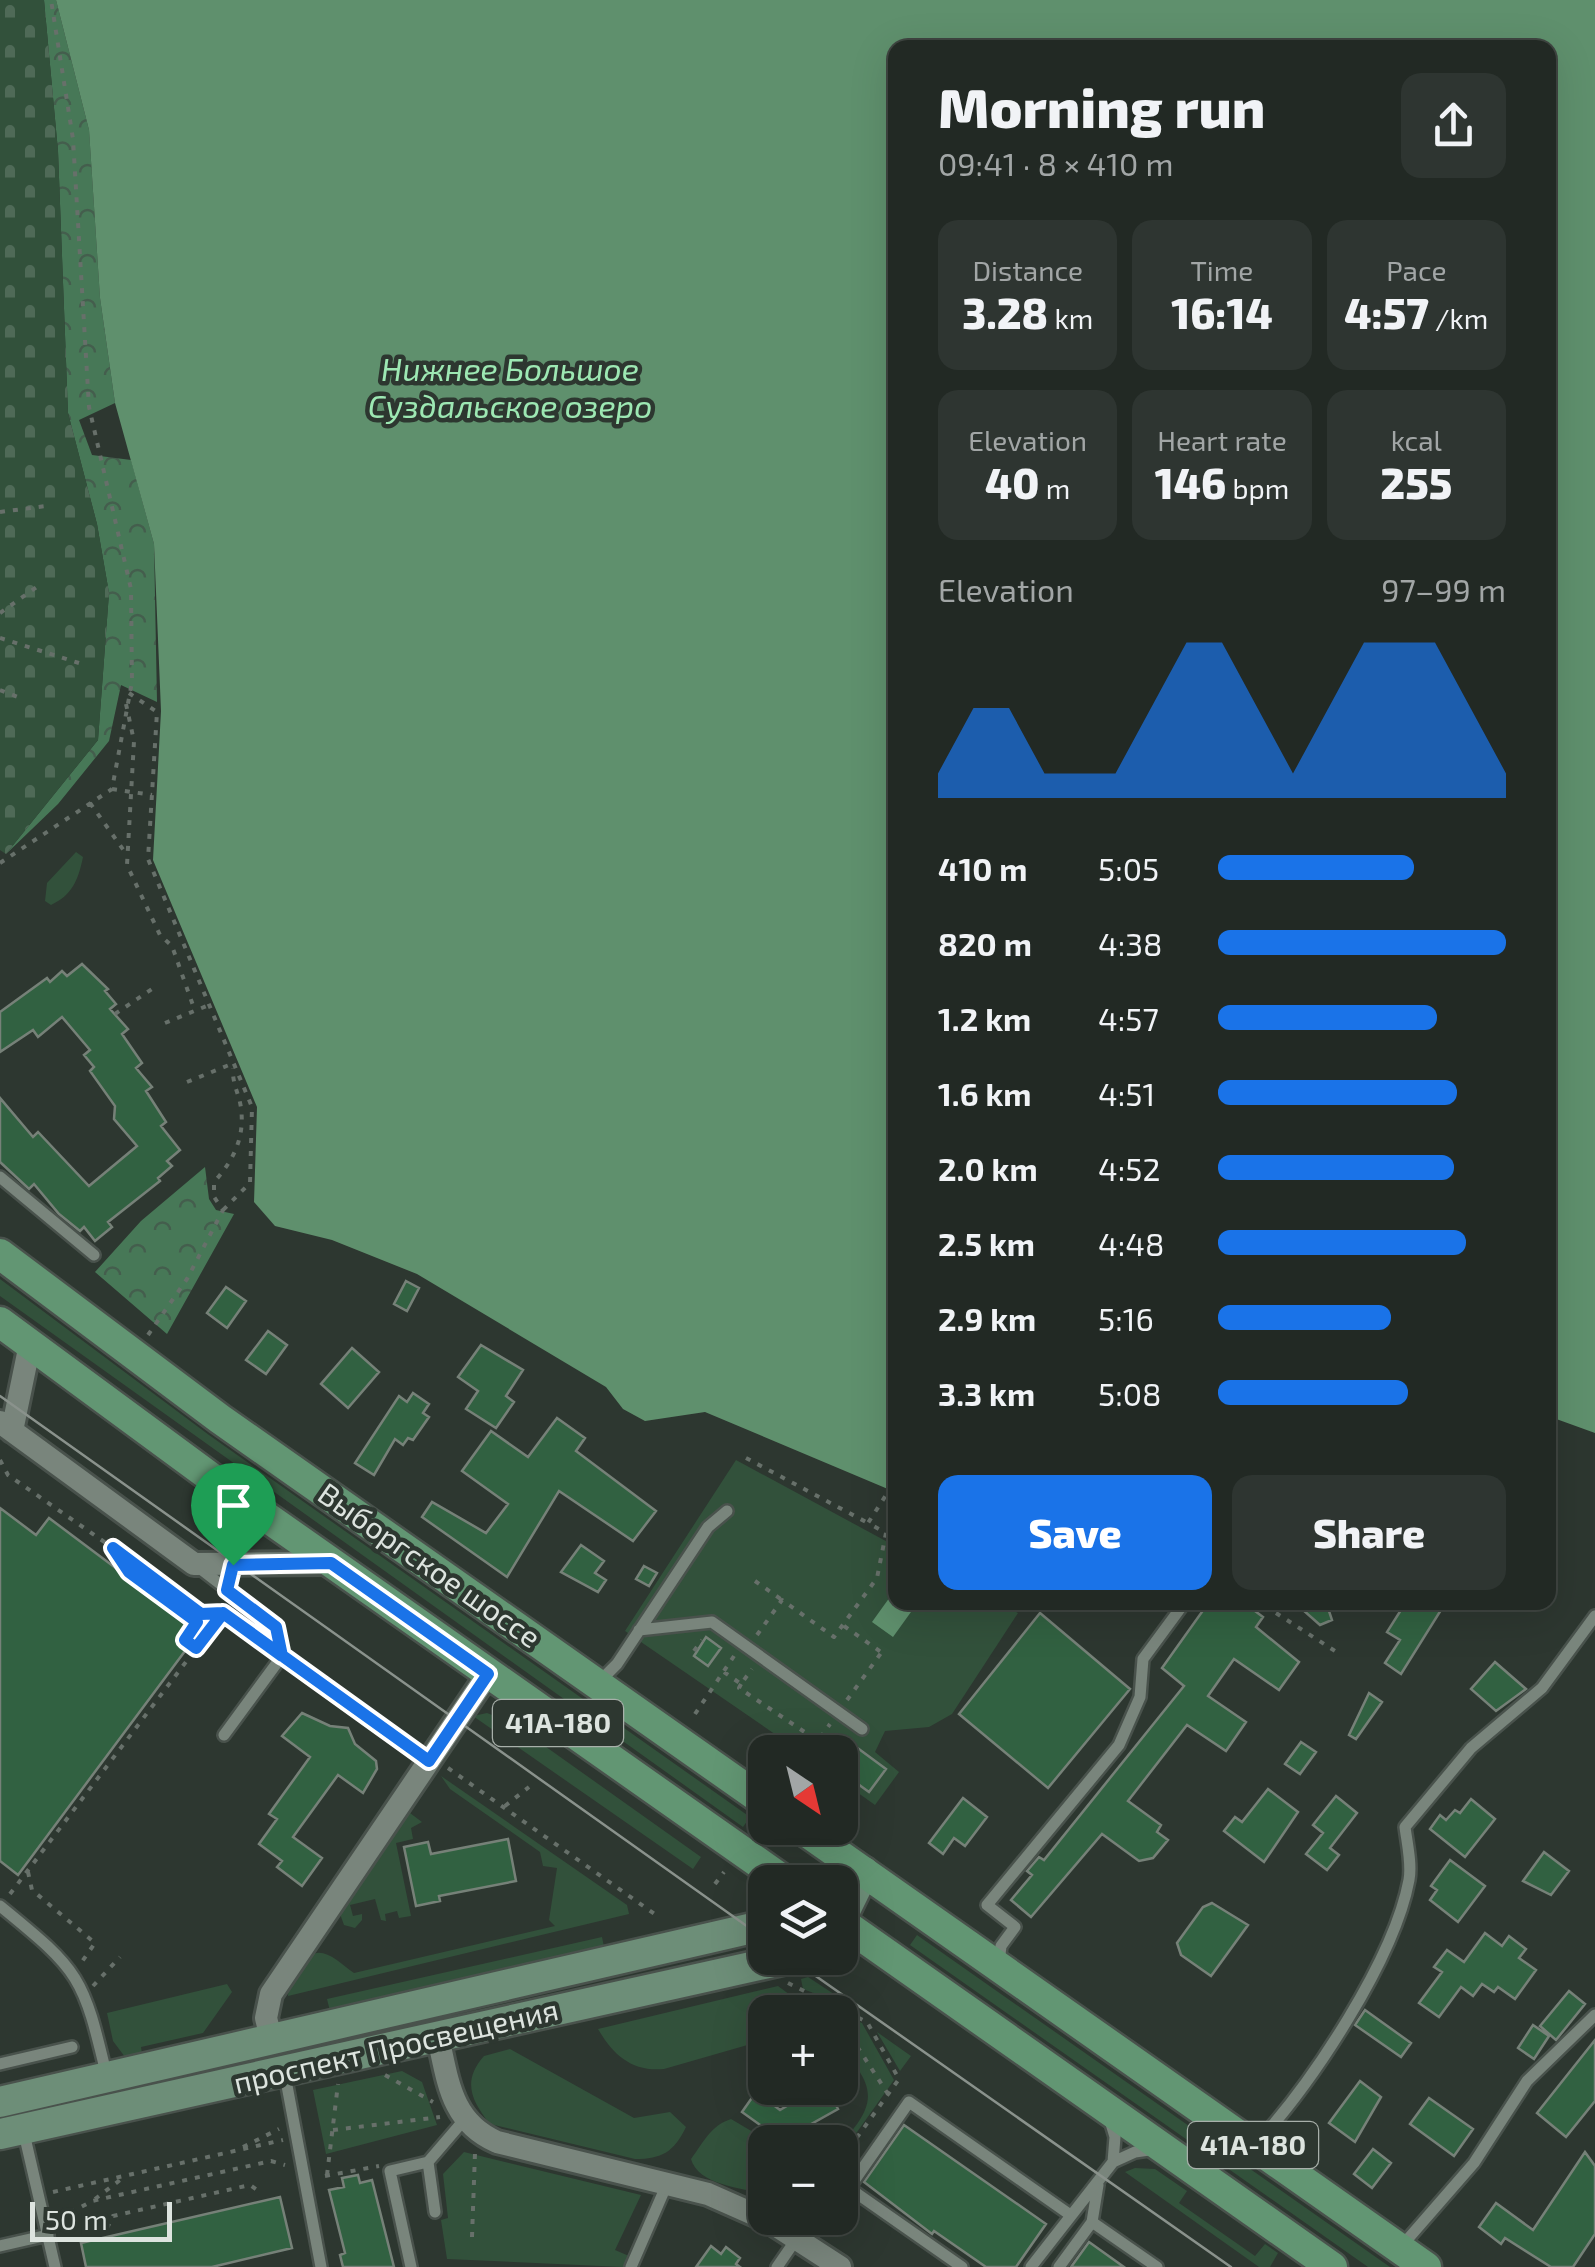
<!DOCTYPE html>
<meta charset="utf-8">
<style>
body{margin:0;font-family:"Exo 2",sans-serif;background:#2e3531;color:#f1f3f6;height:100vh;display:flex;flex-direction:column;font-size:38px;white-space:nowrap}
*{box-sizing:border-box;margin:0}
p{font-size:32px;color:#a2a6a6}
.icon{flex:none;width:55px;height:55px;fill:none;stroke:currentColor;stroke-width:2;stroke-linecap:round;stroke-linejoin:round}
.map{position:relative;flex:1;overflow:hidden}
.panel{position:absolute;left:888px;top:40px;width:668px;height:1570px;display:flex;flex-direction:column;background:#222924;border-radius:20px;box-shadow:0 10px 40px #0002,0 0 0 2px #3f4541}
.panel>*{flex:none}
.needle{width:65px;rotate:145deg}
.fabs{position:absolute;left:748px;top:1735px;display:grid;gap:20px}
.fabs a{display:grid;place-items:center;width:110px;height:110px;border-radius:20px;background:#222924;box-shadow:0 10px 40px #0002,0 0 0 2px #3f4541;font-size:50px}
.scale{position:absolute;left:30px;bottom:25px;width:142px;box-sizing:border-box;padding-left:10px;border:5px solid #dde4df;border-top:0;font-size:28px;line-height:35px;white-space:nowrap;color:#dde4df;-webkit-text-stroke:8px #2d3730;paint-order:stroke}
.pin{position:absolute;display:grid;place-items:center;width:85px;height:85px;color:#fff;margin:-102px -42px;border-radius:50% 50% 50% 0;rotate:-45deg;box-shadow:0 0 10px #0007}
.pin .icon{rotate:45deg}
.round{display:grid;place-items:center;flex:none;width:105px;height:105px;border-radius:20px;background:#2e3531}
.head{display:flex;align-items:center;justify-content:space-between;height:170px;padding:0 50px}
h1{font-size:55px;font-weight:800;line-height:75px}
.stats{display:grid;grid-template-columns:repeat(3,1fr);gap:15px;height:170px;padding:10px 50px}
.stats div{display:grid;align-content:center;border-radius:20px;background:#2e3531;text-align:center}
.stats b{font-size:42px;font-weight:800}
.stats small{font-size:28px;font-weight:400}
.stats p{font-size:28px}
.chart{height:280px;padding:20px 50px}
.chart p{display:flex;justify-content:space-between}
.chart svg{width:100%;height:180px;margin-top:10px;fill:#1a73e8;opacity:.7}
.cta{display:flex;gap:20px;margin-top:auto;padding:20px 50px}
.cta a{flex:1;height:115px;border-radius:20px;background:#1a73e8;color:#fff;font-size:40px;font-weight:800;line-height:115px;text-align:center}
.cta a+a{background:#2e3531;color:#f1f3f6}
ul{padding:0 50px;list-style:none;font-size:32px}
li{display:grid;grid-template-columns:160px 120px 1fr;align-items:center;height:75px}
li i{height:25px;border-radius:12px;background:#1a73e8}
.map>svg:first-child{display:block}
</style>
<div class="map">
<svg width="1595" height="2267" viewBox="0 0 1595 2267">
<defs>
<pattern id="forest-crowns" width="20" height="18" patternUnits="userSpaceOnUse" patternTransform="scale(2.5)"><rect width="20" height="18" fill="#477857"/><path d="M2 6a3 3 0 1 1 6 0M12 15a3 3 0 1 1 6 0" fill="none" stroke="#445e4d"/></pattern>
<pattern id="cemetery-stones" width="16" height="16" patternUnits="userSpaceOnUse" patternTransform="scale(2.5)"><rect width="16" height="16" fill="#32513b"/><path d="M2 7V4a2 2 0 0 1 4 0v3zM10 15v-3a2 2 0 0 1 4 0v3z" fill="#4f6a57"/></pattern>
</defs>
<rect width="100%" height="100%" fill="#2d3730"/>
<path fill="#32513b" d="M76,852L83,857C78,881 72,895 51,905L45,901L47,883Z
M0,1279L209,1435L750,1817L743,1827L0,1296Z
M736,1460L895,1546V1602L999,1603L1018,1613L952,1714L929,1727L885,1731L875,1752L899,1772L875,1805L840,1780V1752H801L625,1631Z
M487,1713L511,1722L701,1857L693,1869L473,1716Z
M441,1776L627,1905L629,1914L288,1996C288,1985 295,1976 301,1966C317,1939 335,1959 354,1973L555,1926L549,1920L557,1868L543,1866L540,1852L450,1789Z
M410,1813L422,1822L411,1828L413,1839L396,1843L411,1916L399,1918L397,1911L385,1914L386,1921L381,1920L375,1899L350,1905L353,1916L362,1914V1920L355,1928L344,1925L339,1911Z
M917,1935L1390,2267H1368L910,1945Z
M602,1937L604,1947L330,2011L327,1999Z
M808,1977L849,2004L848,2006L803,1989L801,1979Z
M227,1984L232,1992L203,2033L141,2047L142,2054L125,2057L113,2041L107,2013Z
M778,1986L813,2012H765V2040L664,2069C632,2072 613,2055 598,2029Z
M840,2015L862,2023L894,2080L840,2156C840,2143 846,2139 854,2128C883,2091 861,2076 840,2042V2033L849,2040L854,2034L840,2022Z
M877,2032L911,2056L900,2071Z
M510,2049L634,2118L670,2112L686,2127C674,2152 662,2159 635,2159L490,2124C471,2100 462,2081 484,2056Z
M402,2071L422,2082L437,2125L326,2154L313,2090Z
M731,2119L770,2142H765V2194C742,2188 698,2185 691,2159C704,2142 710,2126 731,2119Z
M464,2152L641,2195L615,2250L629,2256L623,2267L447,2259L441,2220L448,2218L443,2174Z
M1135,2168L1155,2169L1187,2191L1179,2203L1255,2256L1265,2244L1278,2253L1270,2267H1259L1125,2172Z"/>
<path fill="url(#forest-crowns)" d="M44,0H56L89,130L100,298L115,403L79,420L92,455L131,460L154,544L157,702L121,685L109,741L58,804L6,854L98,740L109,593L97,524L68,413L58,151Z
M205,1167L209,1199L216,1210L234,1214L167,1334L95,1272L141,1221Z"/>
<path fill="url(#cemetery-stones)" d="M0,0H44L58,151L68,413L97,524L109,593L98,740L6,854L0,850Z"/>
<path fill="#5f906d" d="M56,0H1595V1433L1548,1416V48H895V1492L705,1412L645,1421L623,1409L606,1387L417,1274L332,1240L275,1226L254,1202L257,1107L153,860L161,711L154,544L115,403L100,298L89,130Z
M895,1590V1602L916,1605L893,1637L872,1622Z"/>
<path fill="#316141" stroke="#768178" stroke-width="2.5" d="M82,964L108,989L105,991L116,1004L110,1009L128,1029L122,1034L142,1063L136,1068L152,1087L146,1091L166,1122L161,1126L180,1150L167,1161L172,1166L158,1178L160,1181L108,1222L112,1227L95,1241L84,1227L80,1231L59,1214L34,1184L29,1189L0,1162V1098L33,1137L38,1132L89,1186L137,1146L114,1119L115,1106L90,1071L94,1067L84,1055L90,1050L62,1017L38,1037L33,1030L0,1052V1012L47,978L50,982L62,971L67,976Z
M406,1281L419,1288L407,1311L394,1304Z
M226,1287L246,1301L227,1328L207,1313Z
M268,1331L287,1345L266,1374L246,1360Z
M481,1345L523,1370L506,1396L514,1402L496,1428L466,1409L478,1391L458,1377Z
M352,1348L379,1372L348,1408L321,1384Z
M413,1393L429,1404L423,1413L429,1417L413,1440L408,1438L403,1445L395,1439L374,1475L355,1463L399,1396L407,1402Z
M557,1418L585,1438L576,1451L656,1511L633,1541L559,1491L507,1577L422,1517L432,1502L486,1533L508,1504L462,1471L491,1431L528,1457Z
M0,1508L36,1535L49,1518L189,1623L177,1639L188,1647L18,1875L0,1861Z
M581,1545L604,1561L595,1573L606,1580L598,1592L561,1572Z
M644,1566L657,1573L649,1586L636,1579Z
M1209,1602H1243L1263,1617L1256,1627L1299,1662L1279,1690L1234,1659L1208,1696L1246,1722L1226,1751L1187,1725L1128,1801L1161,1825L1157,1832L1168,1840L1153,1858L1139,1861L1102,1834L1031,1917L1011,1900L1032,1875L1027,1871L1039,1857L1044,1860L1184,1686L1162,1668Z
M1294,1602H1326L1332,1620L1320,1625Z
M1406,1602H1446L1401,1674L1385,1663L1400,1640L1387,1632Z
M1040,1613L1130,1689L1048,1788L959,1714Z
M706,1637L721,1648L708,1666L694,1656Z
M1495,1662L1526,1689L1496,1711L1471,1689Z
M1369,1693L1382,1702L1356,1739L1349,1735Z
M302,1713L330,1726L348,1728L355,1744L376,1761L377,1769L363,1793L338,1775L293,1837L322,1858L302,1886L277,1867L282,1861L259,1844L277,1819L269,1814L310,1757L282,1736Z
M848,1741L886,1769L869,1792L840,1771V1752Z
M1301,1742L1316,1752L1300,1774L1285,1764Z
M1268,1789L1298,1812L1264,1862L1224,1831L1235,1817L1242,1822Z
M1336,1796L1357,1813L1330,1848L1339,1855L1327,1870L1306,1854L1323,1833L1313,1825Z
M963,1798L987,1817L965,1846L954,1838L943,1854L929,1843Z
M1471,1799L1495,1819L1465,1857L1430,1829L1440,1815L1446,1820L1455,1810L1460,1813Z
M508,1839L516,1881L439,1896L440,1901L416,1906L404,1847L428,1842L431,1854Z
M1544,1852L1569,1871L1551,1895L1523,1881Z
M1450,1860L1485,1886L1458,1922L1430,1900L1437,1890L1431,1886Z
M1212,1903L1248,1925L1211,1976L1181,1955L1177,1943L1203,1907Z
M1485,1933L1502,1946L1509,1936L1526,1949L1519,1958L1536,1970L1515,1999L1498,1987L1494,1992L1482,1984L1473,1996L1461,1987L1439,2017L1419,2003L1442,1972L1434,1967L1447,1950L1464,1962Z
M1569,1991L1585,2004L1556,2040L1540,2026Z
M1365,2010L1411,2043L1401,2057L1355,2025Z
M1533,2025L1549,2036L1534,2059L1518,2048Z
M1595,2040V2101L1566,2137L1537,2113Z
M1360,2081L1381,2097L1355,2142L1329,2123Z
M794,2088H826L838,2109L806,2127L795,2142H784L742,2112L756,2092L780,2110L800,2098Z
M1429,2098L1473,2129L1454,2156L1410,2124Z
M904,2125L1046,2224L1016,2267H986L934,2231L932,2234L864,2182Z
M1373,2149L1391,2163L1372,2188L1354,2174Z
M1585,2152L1595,2166V2234L1573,2267H1551L1505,2238L1501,2244L1479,2227L1496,2203L1533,2230Z
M358,2175L360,2183L372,2180L394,2267H343L340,2255L345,2253L329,2190L344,2187L342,2178Z
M280,2197L292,2248L212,2267H86L81,2243Z
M1089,2242L1124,2267H1071Z
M711,2246L721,2254L726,2247L740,2258L736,2264L740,2267H696Z"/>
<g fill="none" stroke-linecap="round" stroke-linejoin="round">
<defs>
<path id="lane" d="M0,1177L94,1255
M198,1567L276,1627L282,1656L224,1735
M639,1630L712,1622L862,1729
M282,1656L429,1761
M600,1681L617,1664L708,1527L727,1511
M0,1906C81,1972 83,1976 107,2077
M999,1962L1001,1946L1015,1927L987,1905L1119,1745L1140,1697L1143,1659L1185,1602
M0,2064L72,2047
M285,2075L321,2267
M23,2129L55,2267
M1257,2143C1312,2083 1394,1960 1409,1880C1412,1864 1407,1843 1405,1827L1471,1748L1542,1688L1595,1616
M1113,2162L1135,2152L1156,2149
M435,2212L428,2162L464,2120
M1092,2222L1157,2267
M0,2246L48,2235
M1400,2248L1474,2163L1527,2081L1595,2015
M411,2267L390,2171L428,2162
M631,2267L667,2184
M777,2267L797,2238
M962,2267L849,2188L909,2102L1069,2214
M1031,2267L1113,2162L1115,2137L1109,2117
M1059,2267L1092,2222L1098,2185"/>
<path id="street" d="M0,1422L194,1564L331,1563
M12,1431L30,1344
M438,2037C448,2081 451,2122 497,2142L708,2194L769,2221L840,2267
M271,2038L266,2018L271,1994L488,1674"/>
<path id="secondary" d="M840,1921L864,1872
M0,2102L765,1925
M0,2134L791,1958"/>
<path id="primary" d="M0,1254L220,1419L765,1802
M0,1322L228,1490L786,1882
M801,1828L1426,2267
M840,1921L1332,2267"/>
</defs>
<use href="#lane" stroke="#49524c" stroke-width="16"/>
<use href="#street" stroke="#49524c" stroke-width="28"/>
<use href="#secondary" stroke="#49524c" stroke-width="35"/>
<use href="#primary" stroke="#49524c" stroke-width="35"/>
<path stroke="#67706a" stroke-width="4" stroke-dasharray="5 8" stroke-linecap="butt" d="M0,512L46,506
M0,613L41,584
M0,638L79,663
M0,690L23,699
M129,693L157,712L148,859L252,1107L250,1183L223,1210
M126,704L134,741L127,865L160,935L172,946L195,1011
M112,789L152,795
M90,803L127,855
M0,863L112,789L132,682L131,589L89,407L73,139L51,0
M115,1014L152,989
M165,1023L209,1005
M187,1082L234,1063
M148,1335L187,1279L223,1210L214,1197V1182C233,1161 245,1138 241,1108C239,1093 232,1084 233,1068
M746,1458L868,1523
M0,1460L8,1475L113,1548L129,1572L197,1622L182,1643
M117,1551L201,1613H221
M755,1581L782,1600
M997,1610L1017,1602
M1276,1613L1335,1651
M844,1626L881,1652
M757,1635L782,1600L834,1637L877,1578L886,1533L868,1523L888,1492
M694,1651L702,1640
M724,1672L741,1684L752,1669
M741,1684L739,1688L818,1741L830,1724
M847,1700L884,1649
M695,1714L734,1656
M448,1768L656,1915
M505,1806L529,1787
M28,1872L32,1890L95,1943L81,1963
M715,1884L724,1872
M10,1894L223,1613L262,1642
M788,1983L867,2022L899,2079L840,2161
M93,1986L120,1957
M802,1996L819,2012
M840,2028L849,2034L888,2094
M385,2075L433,2102
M333,2130L440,2117
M243,2147L279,2129
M327,2175L338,2084
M325,2176L379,2166
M53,2192L283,2140
M95,2199L124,2177
M59,2219L92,2201L271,2161L285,2165
M107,2228L113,2216L250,2185L260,2192
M472,2237L475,2153"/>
<use href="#lane" stroke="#79857c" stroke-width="11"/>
<use href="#street" stroke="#79857c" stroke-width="22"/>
<use href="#secondary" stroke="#6d8e78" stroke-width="30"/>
<use href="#primary" stroke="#629673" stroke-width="30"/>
<path stroke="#8a928c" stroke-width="2.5" d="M0,1396L765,1939
M790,1958L1231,2267"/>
</g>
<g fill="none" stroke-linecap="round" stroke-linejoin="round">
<defs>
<path id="route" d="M233,1565L227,1590L276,1627L282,1656L223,1613L196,1648L185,1640L197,1622L129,1572L113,1548L201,1614L223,1613L422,1756L429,1761L488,1674L331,1563L233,1565"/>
</defs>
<use href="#route" stroke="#fff" stroke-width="20"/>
<use href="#route" stroke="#1a73e8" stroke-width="12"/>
</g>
<g text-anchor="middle" stroke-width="9" stroke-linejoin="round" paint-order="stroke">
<g fill="#2d3730" stroke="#a8b0aa" stroke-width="2.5">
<rect x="493" y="1700" width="130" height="46" rx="8"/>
<rect x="1188" y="2122" width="130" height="46" rx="8"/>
</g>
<g font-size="28" font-weight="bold" fill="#dde4df">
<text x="558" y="1733">41А-180</text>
<text x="1253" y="2155">41А-180</text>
</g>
<g font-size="30" fill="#dde4df" stroke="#2d3730">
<text transform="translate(429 1566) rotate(35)" y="10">Выборгское шоссе</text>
<text transform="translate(396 2047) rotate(-13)" y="10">проспект Просвещения</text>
</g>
<g font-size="32" font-style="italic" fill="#9de8b3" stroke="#2d3730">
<text x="510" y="381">Нижнее Большое<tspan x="510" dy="37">Суздальское озеро</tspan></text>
</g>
</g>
</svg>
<div class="fabs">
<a><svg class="needle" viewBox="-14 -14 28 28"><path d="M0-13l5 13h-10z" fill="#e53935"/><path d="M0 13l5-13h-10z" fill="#a2a6a6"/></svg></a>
<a><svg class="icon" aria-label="layers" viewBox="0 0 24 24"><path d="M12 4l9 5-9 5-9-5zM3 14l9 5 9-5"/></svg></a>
<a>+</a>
<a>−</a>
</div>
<div class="scale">50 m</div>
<div class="pin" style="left:233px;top:1565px;background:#1e9e55"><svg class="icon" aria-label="arrive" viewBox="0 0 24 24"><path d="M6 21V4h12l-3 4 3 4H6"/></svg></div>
<section class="panel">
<div class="head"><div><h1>Morning run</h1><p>09:41 · 8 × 410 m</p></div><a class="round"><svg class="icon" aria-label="share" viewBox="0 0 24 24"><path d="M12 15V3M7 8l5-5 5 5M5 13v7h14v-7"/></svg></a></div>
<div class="stats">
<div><p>Distance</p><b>3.28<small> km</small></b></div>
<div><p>Time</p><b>16:14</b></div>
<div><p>Pace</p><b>4:57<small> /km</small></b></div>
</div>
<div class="stats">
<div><p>Elevation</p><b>40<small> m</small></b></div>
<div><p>Heart rate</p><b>146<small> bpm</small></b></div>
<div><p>kcal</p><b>255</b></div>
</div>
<div class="chart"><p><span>Elevation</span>97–99 m</p>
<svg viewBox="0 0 160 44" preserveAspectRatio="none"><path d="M0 44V38L10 22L20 22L30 38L40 38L50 38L60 22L70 6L80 6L90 22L100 38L110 22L120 6L130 6L140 6L150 22L160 38V44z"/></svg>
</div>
<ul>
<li><b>410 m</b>5:05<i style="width:68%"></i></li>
<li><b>820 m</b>4:38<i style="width:100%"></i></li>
<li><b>1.2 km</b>4:57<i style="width:76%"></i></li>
<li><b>1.6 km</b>4:51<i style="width:83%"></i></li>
<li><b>2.0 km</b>4:52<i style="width:82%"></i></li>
<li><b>2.5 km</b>4:48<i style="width:86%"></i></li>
<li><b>2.9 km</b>5:16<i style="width:60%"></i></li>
<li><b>3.3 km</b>5:08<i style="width:66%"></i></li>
</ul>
<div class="cta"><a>Save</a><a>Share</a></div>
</section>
</div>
